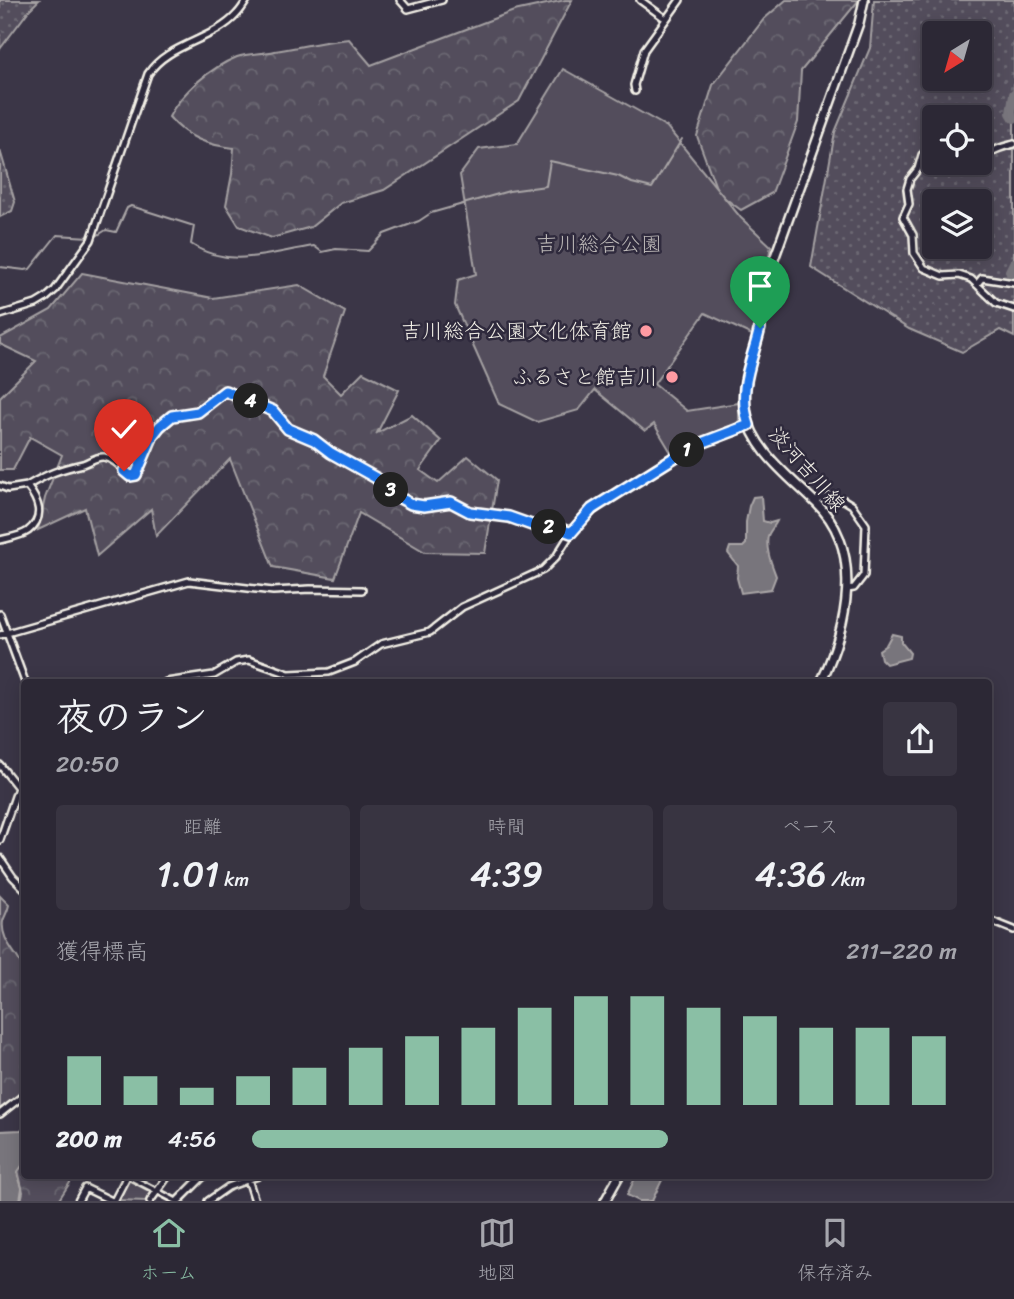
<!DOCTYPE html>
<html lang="ja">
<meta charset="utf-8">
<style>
body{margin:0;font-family:Sriracha,"Klee One",sans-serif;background:#383441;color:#f1f3f6;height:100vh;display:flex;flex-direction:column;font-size:26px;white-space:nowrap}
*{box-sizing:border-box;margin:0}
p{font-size:23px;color:#a6a6ad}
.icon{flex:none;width:38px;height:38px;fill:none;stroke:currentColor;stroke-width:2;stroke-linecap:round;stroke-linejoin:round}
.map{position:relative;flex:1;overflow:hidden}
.details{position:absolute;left:21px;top:679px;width:971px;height:500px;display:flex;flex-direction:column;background:#2c2835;border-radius:7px;box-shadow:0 4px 18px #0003,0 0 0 2px #484450}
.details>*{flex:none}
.needle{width:46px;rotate:217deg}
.fabs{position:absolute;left:922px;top:21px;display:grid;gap:14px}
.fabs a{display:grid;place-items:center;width:70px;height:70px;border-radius:7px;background:#2c2835;box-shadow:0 4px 18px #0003,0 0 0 2px #484450;font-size:35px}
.pin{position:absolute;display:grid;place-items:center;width:60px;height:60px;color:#fff;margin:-72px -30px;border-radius:50% 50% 50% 0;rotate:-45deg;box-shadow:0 0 7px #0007}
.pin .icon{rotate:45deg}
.km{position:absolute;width:35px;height:35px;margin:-18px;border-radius:50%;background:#222;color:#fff;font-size:19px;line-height:35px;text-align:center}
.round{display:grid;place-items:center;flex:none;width:74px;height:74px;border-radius:7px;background:#383441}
.headline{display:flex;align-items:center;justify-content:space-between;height:119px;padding:0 35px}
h1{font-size:38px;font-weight:600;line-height:52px}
.metrics{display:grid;grid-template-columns:repeat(3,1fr);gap:10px;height:119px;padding:7px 35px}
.metrics div{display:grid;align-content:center;border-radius:7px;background:#383441;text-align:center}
.metrics b{font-size:35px;font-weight:600}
.metrics small{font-size:19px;font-weight:400}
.metrics p{font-size:19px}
.chart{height:196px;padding:14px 35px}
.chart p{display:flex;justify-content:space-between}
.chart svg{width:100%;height:126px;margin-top:7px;stroke:#8abfa5;stroke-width:6}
ul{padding:0 35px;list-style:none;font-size:23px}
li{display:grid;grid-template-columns:112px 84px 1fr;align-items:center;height:52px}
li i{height:18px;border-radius:9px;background:#8abfa5}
.dock{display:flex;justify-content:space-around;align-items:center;height:98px;border-top:2px solid #484450;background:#2c2835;font-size:19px;color:#a6a6ad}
.dock a{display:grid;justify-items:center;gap:4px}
.dock .active{color:#8abfa5}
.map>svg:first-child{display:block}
</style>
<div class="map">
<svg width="1014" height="1201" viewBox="0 0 1014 1201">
<defs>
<pattern id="grass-dots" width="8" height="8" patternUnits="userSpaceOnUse" patternTransform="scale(1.75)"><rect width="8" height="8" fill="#534e5c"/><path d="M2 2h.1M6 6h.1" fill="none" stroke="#6c6873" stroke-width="1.8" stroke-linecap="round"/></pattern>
<pattern id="forest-crowns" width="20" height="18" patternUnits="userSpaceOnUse" patternTransform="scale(1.75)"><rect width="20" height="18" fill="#534e5c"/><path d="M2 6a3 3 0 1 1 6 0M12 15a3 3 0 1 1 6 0" fill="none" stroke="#6c6873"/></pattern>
</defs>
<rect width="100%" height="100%" fill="#3b3647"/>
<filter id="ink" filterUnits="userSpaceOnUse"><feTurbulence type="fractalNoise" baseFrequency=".0143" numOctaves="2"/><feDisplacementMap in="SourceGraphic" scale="14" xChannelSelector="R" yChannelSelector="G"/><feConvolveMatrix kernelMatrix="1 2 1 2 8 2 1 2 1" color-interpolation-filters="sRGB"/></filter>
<g filter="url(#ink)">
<path fill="url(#grass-dots)" stroke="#a4a0a2" stroke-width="2" fill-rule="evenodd" d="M0,0H39L30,9L0,49Z
M874,0H1014V337L1000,330L962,352L909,329L811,267L835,132L870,48ZM934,33H980V79H934ZM934,117H980V163H934ZM934,201H980V247H934Z
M0,150L15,202L12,211L0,217Z"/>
<path fill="url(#forest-crowns)" stroke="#a4a0a2" stroke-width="2" d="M565,0H572L519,101L384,190L341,203L311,227L272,238L239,226L226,205L232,174L234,148C207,145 187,138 169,117C181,92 212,67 237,57C248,53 263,54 275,51C300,47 324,41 349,39L371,65L514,11Z
M786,0H859L801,71L798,122L772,193L741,210L718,193L697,136L713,85L764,19Z
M82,273L213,298L299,285L345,312L323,376L341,394L363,372L399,390L377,433L412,415L441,441L420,470L438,483L468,456L497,480L485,553L425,552L359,513L335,578L273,567L230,459L156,536L151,509L97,556L85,508L38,530L45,498L62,455L30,437L13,470H0V397L36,361L0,344V338L51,310Z
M0,896L9,905C8,911 5,915 3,921C0,941 19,954 24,971V1092L0,1109Z
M24,1164V1176H88L83,1181L73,1178L58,1201H21L23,1192L18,1170Z"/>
<path fill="#534e5c" stroke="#a4a0a2" stroke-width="2" d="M563,69L667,127L741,218L771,246L752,335L705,313L654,384L687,411L739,403V423L672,454L654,424L645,431L595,390L579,410L537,422L499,404L455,305L458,280L476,274L460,175L479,149L517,144Z
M129,1178L153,1190L147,1201L116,1200Z"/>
<path fill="#78747b" stroke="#aaa6a7" stroke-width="2" d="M761,496L763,521L770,523L777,521C775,526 770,530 768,536C765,549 772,565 776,576L771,589L741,593L737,578L738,566L728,553L730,547H743L746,544V522L749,506L753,497Z
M892,634L901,636V642L910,653L909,658L886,664L881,659L879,650L886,645Z
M24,1127V1163L17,1173L22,1188L20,1201H0V1131L21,1130Z
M636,1176H664L652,1201H639L627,1195Z"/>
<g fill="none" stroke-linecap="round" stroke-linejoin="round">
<path stroke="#aaa6a7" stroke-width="2" d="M95,237L106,230L116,232L127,208L131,206L194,226L191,244C230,270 272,252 314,246L322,252L336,249L368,251L384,234L419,221L431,213L509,191L546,186L550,161L618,176L632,183L652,188L682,139
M0,267L25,270L30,269L57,235L89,237"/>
<path stroke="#78747b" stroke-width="10" d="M1014,94L1011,113L1014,118
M1014,263L1010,271L1014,283"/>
<defs>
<path id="pedestrian" d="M128,1176L176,1201"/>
<path id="minor" d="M400,0L408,9L442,0
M640,0L666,19
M635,91L634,85L644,50L680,0
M934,156L922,155L918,169L910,179L907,189L909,204L903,217L913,235L914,253L924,268L943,276L959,275L971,279L996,303L1014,309
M967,163L971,170L979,172L983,169C989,149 995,149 1014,144
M977,284L982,278L1014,283
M0,315L36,304L46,298L55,290L91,240L148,74C168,43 213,41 237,14C241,10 244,5 247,0
M0,486L8,489L27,486
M814,501L828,497L844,500L852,505L866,525L864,575L854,588L847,589
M0,540C8,538 21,536 28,531C46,517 38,500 27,486C47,474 60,469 83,464C90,462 96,456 104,457C115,459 122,469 130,476L136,475L153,435L161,426L172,416L197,412L225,391L273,411L288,429L315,440L331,453L375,478L400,498L411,504L424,506L451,502L470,512L509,517L540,528L556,527L571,533L556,557L543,570L462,607L430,632L381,644L355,662L329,672L289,674L249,660L236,662L214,675L166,682
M0,614L25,682
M0,635L189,581L273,591L310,589L362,590
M0,765L19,789L24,790
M0,840L24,770
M0,858L13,877L24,888
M989,920L1014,930
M0,1114L24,1095
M248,1179L255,1201
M78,1201L85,1188L112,1201
M114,1201L127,1176
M150,1201L168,1176
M208,1201L228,1187L258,1176"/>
<path id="tertiary" d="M571,533L583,518L603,502L691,447L749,425
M178,1201L203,1176"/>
<path id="secondary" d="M821,682C847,628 865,550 816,503C789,476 754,452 745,411C740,383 752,361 758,334C762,314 763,295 768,276L859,23L864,0
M605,1201L619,1176"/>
</defs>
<use href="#pedestrian" stroke="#f4f1e8" stroke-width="9"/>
<use href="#minor" stroke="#f4f1e8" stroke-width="10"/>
<use href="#tertiary" stroke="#f4f1e8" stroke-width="11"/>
<use href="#secondary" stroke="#f4f1e8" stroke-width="12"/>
<use href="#pedestrian" stroke="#2f2a3d" stroke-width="3.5"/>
<use href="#minor" stroke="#2f2a3d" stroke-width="5"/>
<use href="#tertiary" stroke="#2f2a3d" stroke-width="6"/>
<use href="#secondary" stroke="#2f2a3d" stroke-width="7"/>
</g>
</g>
<g fill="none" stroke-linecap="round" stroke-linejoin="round" filter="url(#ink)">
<defs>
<path id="route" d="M124,471L130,476L136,475L153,435L160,426L172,416L198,412L225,391L273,411L288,429L314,440L331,453L376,478L400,498L411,504L424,506L451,502L470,512L509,517L540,528L556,527L571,533L592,509L691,447L749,425C737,389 752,362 760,328"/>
</defs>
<use href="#route" stroke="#fff" stroke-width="14"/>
<use href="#route" stroke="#1a73e8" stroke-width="9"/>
</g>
<g fill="#ff9aa2" stroke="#2f2a3d" stroke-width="2.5">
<circle cx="646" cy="331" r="7"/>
<circle cx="672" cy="377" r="7"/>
</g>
<g text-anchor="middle" stroke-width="5" stroke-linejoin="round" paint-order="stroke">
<g font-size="21" fill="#bcb8b7" stroke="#2f2a3d">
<text x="599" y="251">吉川総合公園</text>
</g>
<g font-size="21" fill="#f4f1e8" stroke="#2f2a3d" text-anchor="end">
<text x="632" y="338">吉川総合公園文化体育館</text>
<text x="658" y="384">ふるさと館吉川</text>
</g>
<g font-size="21" fill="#f4f1e8" stroke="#2f2a3d">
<text transform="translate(807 469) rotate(49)" y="7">淡河吉川線</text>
</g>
</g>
</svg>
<div class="fabs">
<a><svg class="needle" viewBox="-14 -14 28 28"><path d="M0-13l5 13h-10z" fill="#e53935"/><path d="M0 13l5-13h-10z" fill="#a6a6ad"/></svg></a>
<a><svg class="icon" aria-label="locate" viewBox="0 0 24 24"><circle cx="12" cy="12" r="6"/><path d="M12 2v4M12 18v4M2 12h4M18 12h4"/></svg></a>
<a><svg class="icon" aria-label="layers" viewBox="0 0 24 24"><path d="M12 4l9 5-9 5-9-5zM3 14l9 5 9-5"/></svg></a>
</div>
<div class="pin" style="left:760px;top:328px;background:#1e9e55"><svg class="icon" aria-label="arrive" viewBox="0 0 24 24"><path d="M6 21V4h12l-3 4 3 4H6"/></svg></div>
<div class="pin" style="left:124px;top:471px;background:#d93025"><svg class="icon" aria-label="check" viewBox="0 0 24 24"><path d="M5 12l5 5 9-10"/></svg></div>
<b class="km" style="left:687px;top:450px">1</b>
<b class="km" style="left:549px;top:527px">2</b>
<b class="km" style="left:391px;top:490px">3</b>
<b class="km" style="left:251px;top:401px">4</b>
<section class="details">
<div class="headline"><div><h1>夜のラン</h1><p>20:50</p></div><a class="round"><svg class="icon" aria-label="share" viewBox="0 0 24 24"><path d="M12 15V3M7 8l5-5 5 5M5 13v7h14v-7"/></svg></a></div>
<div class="metrics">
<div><p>距離</p><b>1.01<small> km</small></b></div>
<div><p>時間</p><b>4:39</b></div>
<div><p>ペース</p><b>4:36<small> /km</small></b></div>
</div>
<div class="chart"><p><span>獲得標高</span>211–220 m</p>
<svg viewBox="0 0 160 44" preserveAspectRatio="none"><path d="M5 44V27M15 44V34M25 44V38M35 44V34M45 44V31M55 44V24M65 44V20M75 44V17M85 44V10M95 44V6M105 44V6M115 44V10M125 44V13M135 44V17M145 44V17M155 44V20"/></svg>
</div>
<ul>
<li><b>200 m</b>4:56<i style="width:59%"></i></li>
</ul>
</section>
</div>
<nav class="dock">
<a class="active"><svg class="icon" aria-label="home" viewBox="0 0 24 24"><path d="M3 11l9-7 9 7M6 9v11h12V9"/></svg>ホーム</a>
<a><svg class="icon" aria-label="map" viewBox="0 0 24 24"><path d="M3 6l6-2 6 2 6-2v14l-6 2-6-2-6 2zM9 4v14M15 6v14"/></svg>地図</a>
<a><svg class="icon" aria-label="saved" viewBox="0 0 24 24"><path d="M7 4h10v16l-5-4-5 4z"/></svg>保存済み</a>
</nav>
